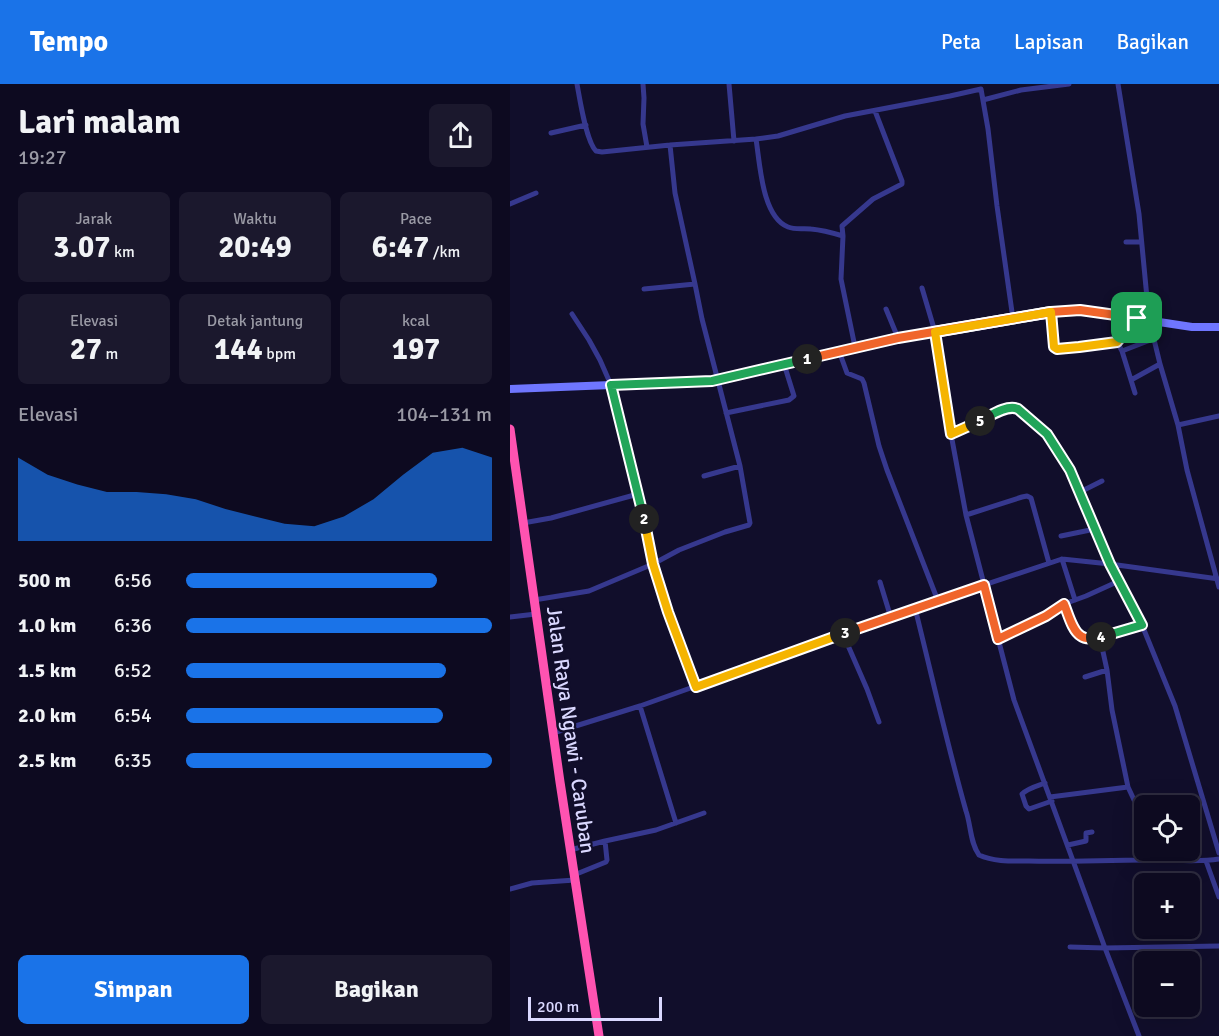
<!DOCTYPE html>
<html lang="id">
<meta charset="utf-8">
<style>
body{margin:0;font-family:Signika,sans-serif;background:#1b182d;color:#f1f3f6;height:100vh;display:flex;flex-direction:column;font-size:22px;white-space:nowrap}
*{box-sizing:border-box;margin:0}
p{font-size:20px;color:#9a9aa5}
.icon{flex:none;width:33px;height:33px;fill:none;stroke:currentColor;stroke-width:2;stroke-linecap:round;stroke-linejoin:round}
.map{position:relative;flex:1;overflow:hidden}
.sheet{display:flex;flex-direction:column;background:#0d0a20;width:510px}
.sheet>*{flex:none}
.fabs{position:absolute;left:624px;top:711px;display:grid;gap:12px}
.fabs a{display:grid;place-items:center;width:66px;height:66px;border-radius:9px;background:#0d0a20;box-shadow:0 6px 24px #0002,0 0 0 2px #2d2b3e;font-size:30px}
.scale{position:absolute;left:18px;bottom:15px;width:134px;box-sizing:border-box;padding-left:6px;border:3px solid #dad8ff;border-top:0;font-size:16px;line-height:21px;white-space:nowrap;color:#dad8ff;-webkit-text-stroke:4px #110e2b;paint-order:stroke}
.pin{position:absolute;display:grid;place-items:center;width:51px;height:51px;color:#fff;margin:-26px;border-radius:12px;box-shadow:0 3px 9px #0006}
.km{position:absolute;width:30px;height:30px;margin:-15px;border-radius:50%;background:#222;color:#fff;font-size:16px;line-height:30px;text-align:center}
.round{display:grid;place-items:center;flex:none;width:63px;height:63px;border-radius:9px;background:#1b182d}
.headline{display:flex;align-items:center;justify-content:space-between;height:102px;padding:0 18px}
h1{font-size:33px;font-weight:800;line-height:45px}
.figures{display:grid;grid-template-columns:repeat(3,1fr);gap:9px;height:102px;padding:6px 18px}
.figures div{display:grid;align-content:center;border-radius:9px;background:#1b182d;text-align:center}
.figures b{font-size:30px;font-weight:800}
.figures small{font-size:16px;font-weight:400}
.figures p{font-size:16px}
.chart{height:168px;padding:12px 18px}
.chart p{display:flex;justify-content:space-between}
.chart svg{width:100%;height:108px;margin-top:6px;fill:#1a73e8;opacity:.7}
.button{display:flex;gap:12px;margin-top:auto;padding:12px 18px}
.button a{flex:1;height:69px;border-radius:9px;background:#1a73e8;color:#fff;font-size:24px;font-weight:800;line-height:69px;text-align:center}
.button a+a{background:#1b182d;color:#f1f3f6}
ul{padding:0 18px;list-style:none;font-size:20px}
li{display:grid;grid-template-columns:96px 72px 1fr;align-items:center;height:45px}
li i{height:15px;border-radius:8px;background:#1a73e8}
header{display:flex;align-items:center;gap:36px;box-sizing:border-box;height:84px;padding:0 30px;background:#1a73e8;color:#fff}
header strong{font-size:28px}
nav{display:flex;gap:33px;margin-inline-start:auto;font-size:21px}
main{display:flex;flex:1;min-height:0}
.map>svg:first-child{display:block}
</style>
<header>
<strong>Tempo</strong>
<nav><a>Peta</a><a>Lapisan</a><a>Bagikan</a></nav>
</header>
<main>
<section class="sheet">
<div class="headline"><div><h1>Lari malam</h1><p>19:27</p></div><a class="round"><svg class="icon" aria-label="share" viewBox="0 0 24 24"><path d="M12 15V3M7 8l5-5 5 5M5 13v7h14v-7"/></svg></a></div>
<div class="figures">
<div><p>Jarak</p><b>3.07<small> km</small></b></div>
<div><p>Waktu</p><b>20:49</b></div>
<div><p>Pace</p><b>6:47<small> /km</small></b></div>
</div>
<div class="figures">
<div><p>Elevasi</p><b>27<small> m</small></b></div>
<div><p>Detak jantung</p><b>144<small> bpm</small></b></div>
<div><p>kcal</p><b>197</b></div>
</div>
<div class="chart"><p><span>Elevasi</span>104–131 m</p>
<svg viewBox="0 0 160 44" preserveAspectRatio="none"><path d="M0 44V10L10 17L20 21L30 24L40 24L50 25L60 27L70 31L80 34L90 37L100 38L110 34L120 27L130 17L140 8L150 6L160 10V44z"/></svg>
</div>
<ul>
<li><b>500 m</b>6:56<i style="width:82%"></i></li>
<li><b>1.0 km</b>6:36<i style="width:100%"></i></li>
<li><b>1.5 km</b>6:52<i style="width:85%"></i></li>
<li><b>2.0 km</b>6:54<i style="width:84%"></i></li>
<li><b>2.5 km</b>6:35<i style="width:100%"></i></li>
</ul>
<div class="button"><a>Simpan</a><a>Bagikan</a></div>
</section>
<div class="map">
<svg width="709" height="952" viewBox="0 0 709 952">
<rect width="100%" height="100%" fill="#110e2b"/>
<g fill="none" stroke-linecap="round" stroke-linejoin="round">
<path stroke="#36388e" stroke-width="5" d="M67,0C70,16 76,57 86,67L92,68L160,61L246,55L268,52L335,32L440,12L471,5L478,45L487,122L503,235
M133,0L134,14L133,40L137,63
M219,0L224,57
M608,0L629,130L639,235L650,280L668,341L677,386L709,503
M473,16L511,6L559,0
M41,49L76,41
M246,55C250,80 252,133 278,143C286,146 293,144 301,145C312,146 323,149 333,152L332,142L363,115L392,100V97L365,27
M0,120L26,109
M333,152L331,195L345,263
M616,158H631
M412,204L425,248L441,350L456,431L504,616L595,864L629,952
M134,205L185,200
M376,225L388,254
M541,228L546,265L569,263L607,258
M62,230L79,256L90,276L101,301L128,410L143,480L158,528L185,603
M329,267L337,289L352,295L354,299L369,362L377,386L428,517
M612,267L643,255
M621,296L650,280
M625,309L612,267L607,258L627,234
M216,329L279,316L284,312L274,280
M668,341L709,332
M441,350L503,323L515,330L537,350L553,374L570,408L600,480L632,541L665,622L709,769
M194,392L230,382
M570,408L592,397
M456,431L512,413L517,412L521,414L539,479
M13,439L41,434L128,410
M551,452L585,445
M552,475L565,516
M370,498L381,534
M24,516L79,507L143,480L169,466L215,448L239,441L240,439L230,382L192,235L185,200L165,109L160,61
M554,520C557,528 560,539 565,546C577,564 615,546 632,541
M405,524C422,592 437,660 456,727C461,741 460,759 469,771C484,778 503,777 519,777C558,778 596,776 635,776C660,775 685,779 709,775
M0,533L26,530
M333,550L357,605L369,638
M590,554L597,586L602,626L618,703L625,718L634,759
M488,555L536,532L554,520L576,512L609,497
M575,593L597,586
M130,622L166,739
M43,649L130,622L405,524L552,475L600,480L709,495
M535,699C527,702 518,704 512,710L516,722L519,725L542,717
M540,713L618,703
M558,761L576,757V749L582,748
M60,766L95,757L146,746L194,729
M636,766L638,776
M696,777L709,813
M64,791L96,778L97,776L95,757
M0,805L22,799L65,796
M560,863L595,864L709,862"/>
<path stroke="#6f76ff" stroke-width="8" d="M0,305L202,297L388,254L559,226H570L682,243H709"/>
<path stroke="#ff53b1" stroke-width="9" d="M0,345L50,698L89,952"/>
</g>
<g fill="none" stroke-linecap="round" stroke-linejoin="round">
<defs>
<path id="split-1" d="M297,275L388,254L541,228L570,226L627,234"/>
<path id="split-2" d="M134,435L101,301L202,297L297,275"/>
<path id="split-3" d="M134,435L143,480L158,528L186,603L335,549"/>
<path id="split-4" d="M335,549L474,501L488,555L536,532L554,520C558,529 562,547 571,552C576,556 585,554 591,553"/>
<path id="split-5" d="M470,337C480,332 497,320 508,325L537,350L560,386L600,480L632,541L591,553"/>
<path id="split-6" d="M470,337L441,350L425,248L541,228L544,263L547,265L569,263L607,258L627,234"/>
</defs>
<use href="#split-1" stroke="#fff" stroke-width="12"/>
<use href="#split-2" stroke="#fff" stroke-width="12"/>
<use href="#split-3" stroke="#fff" stroke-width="12"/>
<use href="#split-4" stroke="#fff" stroke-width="12"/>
<use href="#split-5" stroke="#fff" stroke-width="12"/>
<use href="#split-6" stroke="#fff" stroke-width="12"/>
<use href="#split-1" stroke="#f0652b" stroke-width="8"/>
<use href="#split-2" stroke="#22a559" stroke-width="8"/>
<use href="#split-3" stroke="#f5b400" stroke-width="8"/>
<use href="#split-4" stroke="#f0652b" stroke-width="8"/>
<use href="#split-5" stroke="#22a559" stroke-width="8"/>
<use href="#split-6" stroke="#f5b400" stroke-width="8"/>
</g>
<g text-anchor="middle" stroke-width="4.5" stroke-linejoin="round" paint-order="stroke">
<g font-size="21" fill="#dad8ff" stroke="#110e2b">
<text transform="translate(61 646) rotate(82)" y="7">Jalan Raya Ngawi - Caruban</text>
</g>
</g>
</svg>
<div class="fabs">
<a><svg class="icon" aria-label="locate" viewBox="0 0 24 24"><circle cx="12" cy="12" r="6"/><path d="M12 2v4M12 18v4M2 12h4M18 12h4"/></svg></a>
<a>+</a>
<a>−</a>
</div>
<div class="scale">200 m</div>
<div class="pin" style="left:627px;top:234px;background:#1e9e55"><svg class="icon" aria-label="arrive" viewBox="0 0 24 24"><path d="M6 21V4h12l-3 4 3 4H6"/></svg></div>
<b class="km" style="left:297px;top:275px">1</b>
<b class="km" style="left:134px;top:435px">2</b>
<b class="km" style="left:335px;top:549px">3</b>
<b class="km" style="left:591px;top:553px">4</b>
<b class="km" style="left:470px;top:337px">5</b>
</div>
</main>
